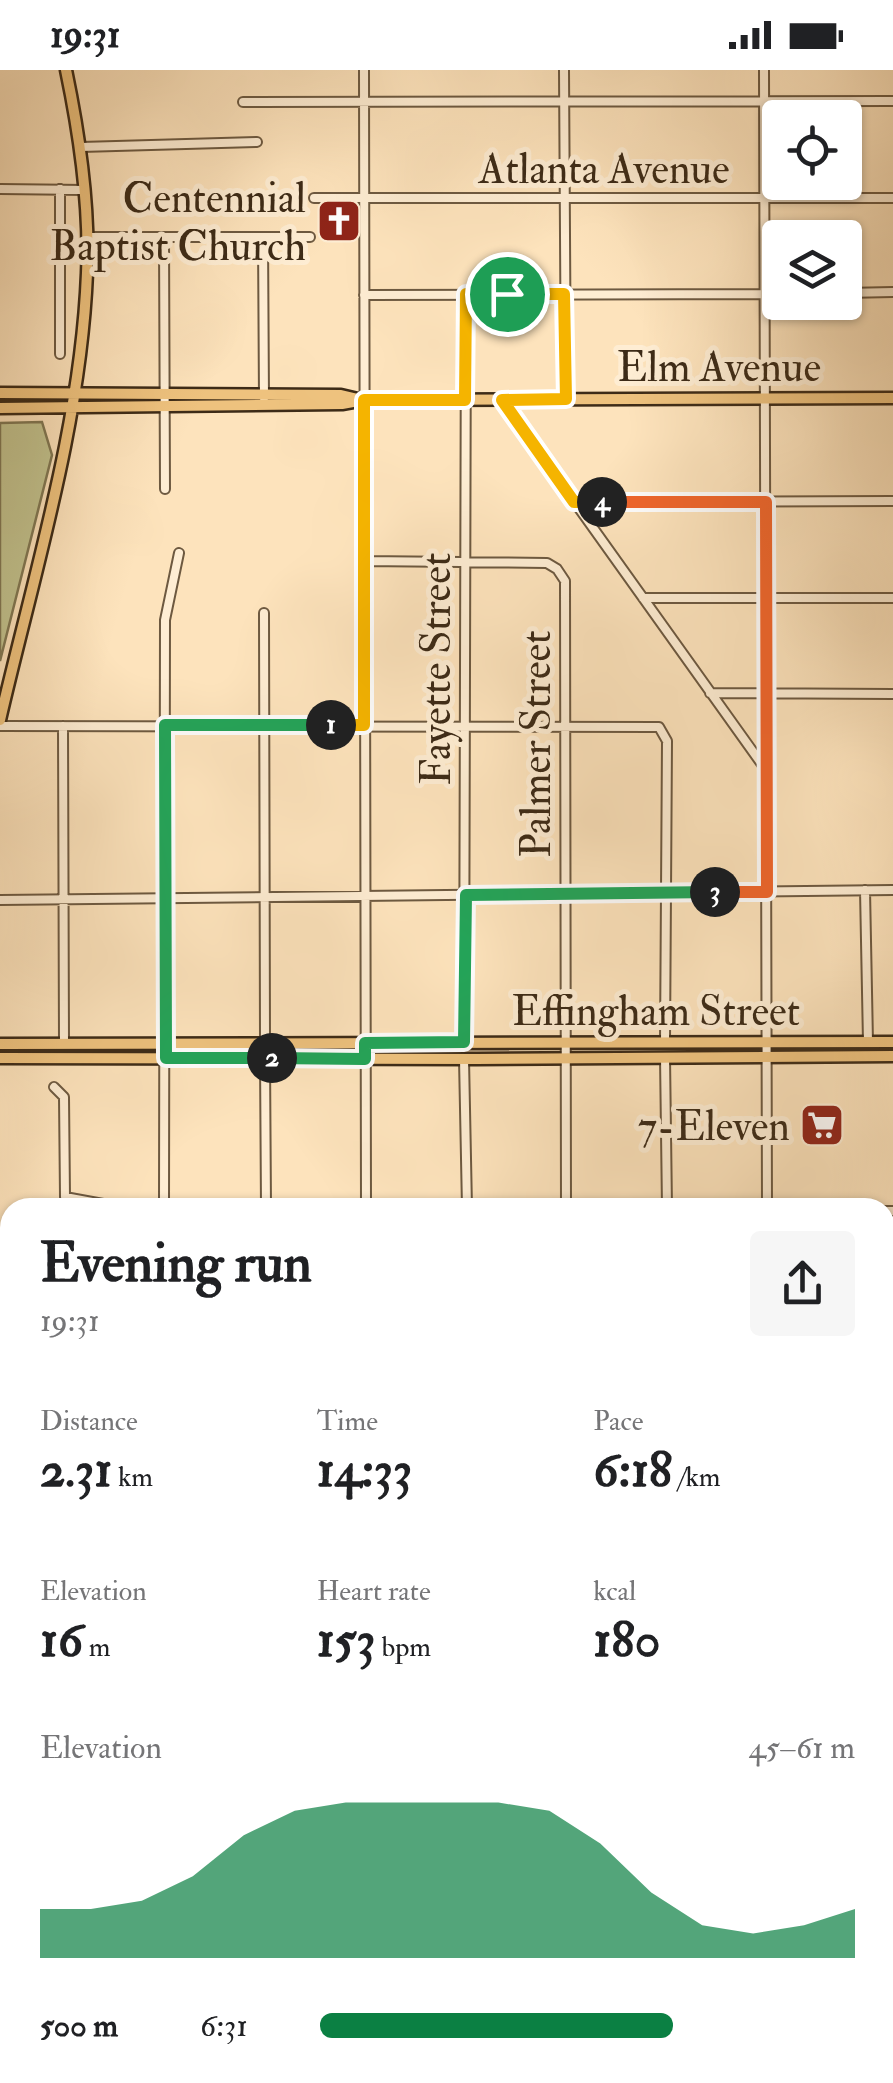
<!DOCTYPE html>
<meta charset="utf-8">
<style>
body{margin:0;font-family:"IM FELL Double Pica",serif;background:#f6f6f6;color:#202124;height:100vh;display:flex;flex-direction:column;font-size:38px;white-space:nowrap}
*{box-sizing:border-box;margin:0}
p{font-size:32px;color:#757577}
.icon{flex:none;width:55px;height:55px;fill:none;stroke:currentColor;stroke-width:2;stroke-linecap:round;stroke-linejoin:round}
.map{position:relative;flex:1;overflow:hidden}
.drawer{position:absolute;left:0px;top:1128px;width:895px;height:888px;display:flex;flex-direction:column;background:#fff;border-radius:30px 30px 0 0;box-shadow:0 2px 8px #0004}
.drawer>*{flex:none}
.controls{position:absolute;left:762px;top:30px;display:grid;gap:20px}
.controls a{display:grid;place-items:center;width:100px;height:100px;border-radius:10px;background:#fff;box-shadow:0 2px 8px #0004;font-size:50px}
.pin{position:absolute;display:grid;place-items:center;width:85px;height:85px;color:#fff;margin:-42px;border:5px solid #fff;border-radius:50%;box-shadow:0 2px 10px #0007}
.km{position:absolute;width:50px;height:50px;margin:-25px;border-radius:50%;background:#222;color:#fff;font-size:28px;line-height:50px;text-align:center}
.round{display:grid;place-items:center;flex:none;width:105px;height:105px;border-radius:10px;background:#f6f6f6}
.summary{display:flex;align-items:center;justify-content:space-between;height:170px;padding:0 40px}
h1{font-size:55px;font-weight:700;line-height:75px}
.stats{display:grid;grid-template-columns:repeat(3,1fr);gap:15px;height:170px;padding:10px 40px}
.stats div{display:grid;align-content:center}
.stats b{font-size:50px;font-weight:700}
.stats small{font-size:28px;font-weight:400}
.stats p{font-size:28px}
.chart{height:280px;padding:20px 40px}
.chart p{display:flex;justify-content:space-between}
.chart svg{width:100%;height:180px;margin-top:10px;fill:#0b8043;opacity:.7}
ul{padding:0 40px;list-style:none;font-size:32px}
li{display:grid;grid-template-columns:160px 120px 1fr;align-items:center;height:75px}
li i{height:25px;border-radius:12px;background:#0b8043}
.status{display:flex;justify-content:space-between;align-items:center;height:70px;padding:0 50px;background:#fff;direction:ltr}
.status svg{height:28px;fill:currentColor}
.map>svg:first-child{display:block}
</style>
<div class="status"><b>19:31</b><svg viewBox="0 0 49 12"><path d="M0 12V9h3v3zM5 12V6h3v6zM10 12V3h3v9zM15 12V0h3v12zM26 1h20v11H26zM47 4h2v5h-2z"/></svg></div>
<div class="map">
<svg width="893" height="2013" viewBox="0 0 893 2013">
<rect width="100%" height="100%" fill="#fde3bc"/>
<filter id="stains"><feTurbulence type="fractalNoise" baseFrequency=".002" numOctaves="4"/><feColorMatrix values="0 0 0 0 .2 0 0 0 0 .09 0 0 0 0 .02 0 0 0 .5 -.17"/></filter>
<radialGradient id="worn" r=".72"><stop offset=".6" stop-color="#630" stop-opacity="0"/><stop offset="1" stop-color="#630" stop-opacity=".3"/></radialGradient>
<path fill="#c2c38f" stroke="#807753" stroke-width="2.5" d="M42,352L52,385L0,591V353Z"/>
<g fill="none" stroke-linecap="round" stroke-linejoin="round">
<defs>
<path id="minor" d="M364,0L366,1138
M564,0L566,329
M764,0L767,1138
M243,32L893,31
M81,77L257,72
M0,119L85,120
M314,128H893
M88,167H310
M164,168L165,419
M263,168L264,328
M845,223L893,222
M364,225L780,224
M60,284V119
M501,329L766,700
M574,432L893,431
M364,491L547,493L557,499L565,511L566,1138
M643,528H893
M264,543L265,972
M710,623L893,624
M0,656L659,657L667,671L665,972
M63,656L64,972
M865,820L868,972
M0,830L893,820
M464,973L466,225
M665,987L667,1138
M265,989L266,1138
M464,989L467,1138
M54,1017L64,1027L65,1127L125,1138
M164,1138L165,550L179,483
M885,1141H893
M887,1303L893,1318
M885,1415L893,1412
M0,1565L10,1588
M885,1592L893,1589
M885,1602L893,1622
M0,1663H10
M885,1904L893,1924
M0,1916L10,1927
M885,1942L893,1939
M885,1992L893,2012
M64,2005L67,2013
M190,2005L193,2013
M566,2005L570,2013
M685,2005L688,2013
M270,2013L291,2005
M299,2013L309,2005
M710,2013L730,2005"/>
<path id="major" d="M0,323L341,325L358,329
M0,338L342,334L364,330L893,328
M0,650C34,503 81,355 87,203C90,135 80,67 66,0
M0,974L893,972
M0,988L476,989L893,986
M0,1236L10,1289
M885,1768L893,1764"/>
</defs>
<use href="#minor" stroke="#6d5940" stroke-width="12"/>
<use href="#major" stroke="#3d2b17" stroke-width="15"/>
<use href="#minor" stroke="#feedd3" stroke-width="8"/>
<use href="#major" stroke="#eec27e" stroke-width="10"/>
<path stroke="#3d2b17" stroke-width="2.5" stroke-dasharray="18 18" stroke-linecap="butt" d="M0,1670H10
M0,1903L10,1924
M0,1957L10,1961
M52,2005L56,2013"/>
</g>
<g fill="none" stroke-linecap="round" stroke-linejoin="round">
<defs>
<path id="split-1" d="M331,655H364V330H465L466,224H507"/>
<path id="split-2" d="M272,988H166L165,655H331"/>
<path id="split-3" d="M272,988L365,989V973L464,972L466,825L715,822"/>
<path id="split-4" d="M602,432H766L767,822H715"/>
<path id="split-5" d="M507,224H564L566,329L502,330L574,432H602"/>
</defs>
<use href="#split-1" stroke="#fff" stroke-width="20"/>
<use href="#split-2" stroke="#fff" stroke-width="20"/>
<use href="#split-3" stroke="#fff" stroke-width="20"/>
<use href="#split-4" stroke="#fff" stroke-width="20"/>
<use href="#split-5" stroke="#fff" stroke-width="20"/>
<use href="#split-1" stroke="#f5b400" stroke-width="12"/>
<use href="#split-2" stroke="#22a559" stroke-width="12"/>
<use href="#split-3" stroke="#22a559" stroke-width="12"/>
<use href="#split-4" stroke="#f0652b" stroke-width="12"/>
<use href="#split-5" stroke="#f5b400" stroke-width="12"/>
</g>
<defs>
<symbol id="church-square" viewBox="-11 -11 22 22"><rect x="-9" y="-9" width="18" height="18" rx="4" fill="#8f2418" stroke="#feedd3"/><path d="M-1.2-6h2.4v3.5h3.3v2.4h-3.3V6h-2.4V-.1h-3.3v-2.4h3.3Z" fill="#fff"/></symbol>
<symbol id="supermarket-square" viewBox="-11 -11 22 22"><rect x="-9" y="-9" width="18" height="18" rx="4" fill="#8f2418" stroke="#feedd3"/><path d="M-6-5.5h2.5l.6 2H6L4.5 2H-2.5L-4.4-4H-6ZM-1.5 3.2a1.3 1.3 0 1 0 .1 0ZM3 3.2a1.3 1.3 0 1 0 .1 0Z" fill="#fff"/></symbol>
</defs>
<g fill-rule="evenodd">
<use href="#church-square" x="314" y="126" width="50" height="50"/>
<use href="#supermarket-square" x="797" y="1030" width="50" height="50"/>
</g>
<g text-anchor="middle" stroke-width="10" stroke-linejoin="round" paint-order="stroke">
<g font-size="42" fill="#3d2b17" stroke="#feedd3">
<text x="604" y="113">Atlanta Avenue</text>
<text x="719" y="311">Elm Avenue</text>
<text transform="translate(435 599) rotate(-90)" y="15">Fayette Street</text>
<text transform="translate(535 674) rotate(-90)" y="15">Palmer Street</text>
<text x="656" y="955">Effingham Street</text>
</g>
<g font-size="42" fill="#3d2b17" stroke="#feedd3" text-anchor="end">
<text x="306" y="142">Centennial<tspan x="306" dy="48">Baptist Church</tspan></text>
<text x="790" y="1070">7-Eleven</text>
</g>
</g>
<rect width="100%" height="100%" filter="url(#stains)"/>
<rect width="100%" height="100%" fill="url(#worn)"/>
</svg>
<div class="controls">
<a><svg class="icon" aria-label="locate" viewBox="0 0 24 24"><circle cx="12" cy="12" r="6"/><path d="M12 2v4M12 18v4M2 12h4M18 12h4"/></svg></a>
<a><svg class="icon" aria-label="layers" viewBox="0 0 24 24"><path d="M12 4l9 5-9 5-9-5zM3 14l9 5 9-5"/></svg></a>
</div>
<div class="pin" style="left:507px;top:224px;background:#1e9e55"><svg class="icon" aria-label="arrive" viewBox="0 0 24 24"><path d="M6 21V4h12l-3 4 3 4H6"/></svg></div>
<b class="km" style="left:331px;top:655px">1</b>
<b class="km" style="left:272px;top:988px">2</b>
<b class="km" style="left:715px;top:822px">3</b>
<b class="km" style="left:602px;top:432px">4</b>
<section class="drawer">
<div class="summary"><div><h1>Evening run</h1><p>19:31</p></div><a class="round"><svg class="icon" aria-label="share" viewBox="0 0 24 24"><path d="M12 15V3M7 8l5-5 5 5M5 13v7h14v-7"/></svg></a></div>
<div class="stats">
<div><p>Distance</p><b>2.31<small> km</small></b></div>
<div><p>Time</p><b>14:33</b></div>
<div><p>Pace</p><b>6:18<small> /km</small></b></div>
</div>
<div class="stats">
<div><p>Elevation</p><b>16<small> m</small></b></div>
<div><p>Heart rate</p><b>153<small> bpm</small></b></div>
<div><p>kcal</p><b>180</b></div>
</div>
<div class="chart"><p><span>Elevation</span>45–61 m</p>
<svg viewBox="0 0 160 44" preserveAspectRatio="none"><path d="M0 44V32L10 32L20 30L30 24L40 14L50 8L60 6L70 6L80 6L90 6L100 8L110 16L120 28L130 36L140 38L150 36L160 32V44z"/></svg>
</div>
<ul>
<li><b>500 m</b>6:31<i style="width:66%"></i></li>
</ul>
</section>
</div>
